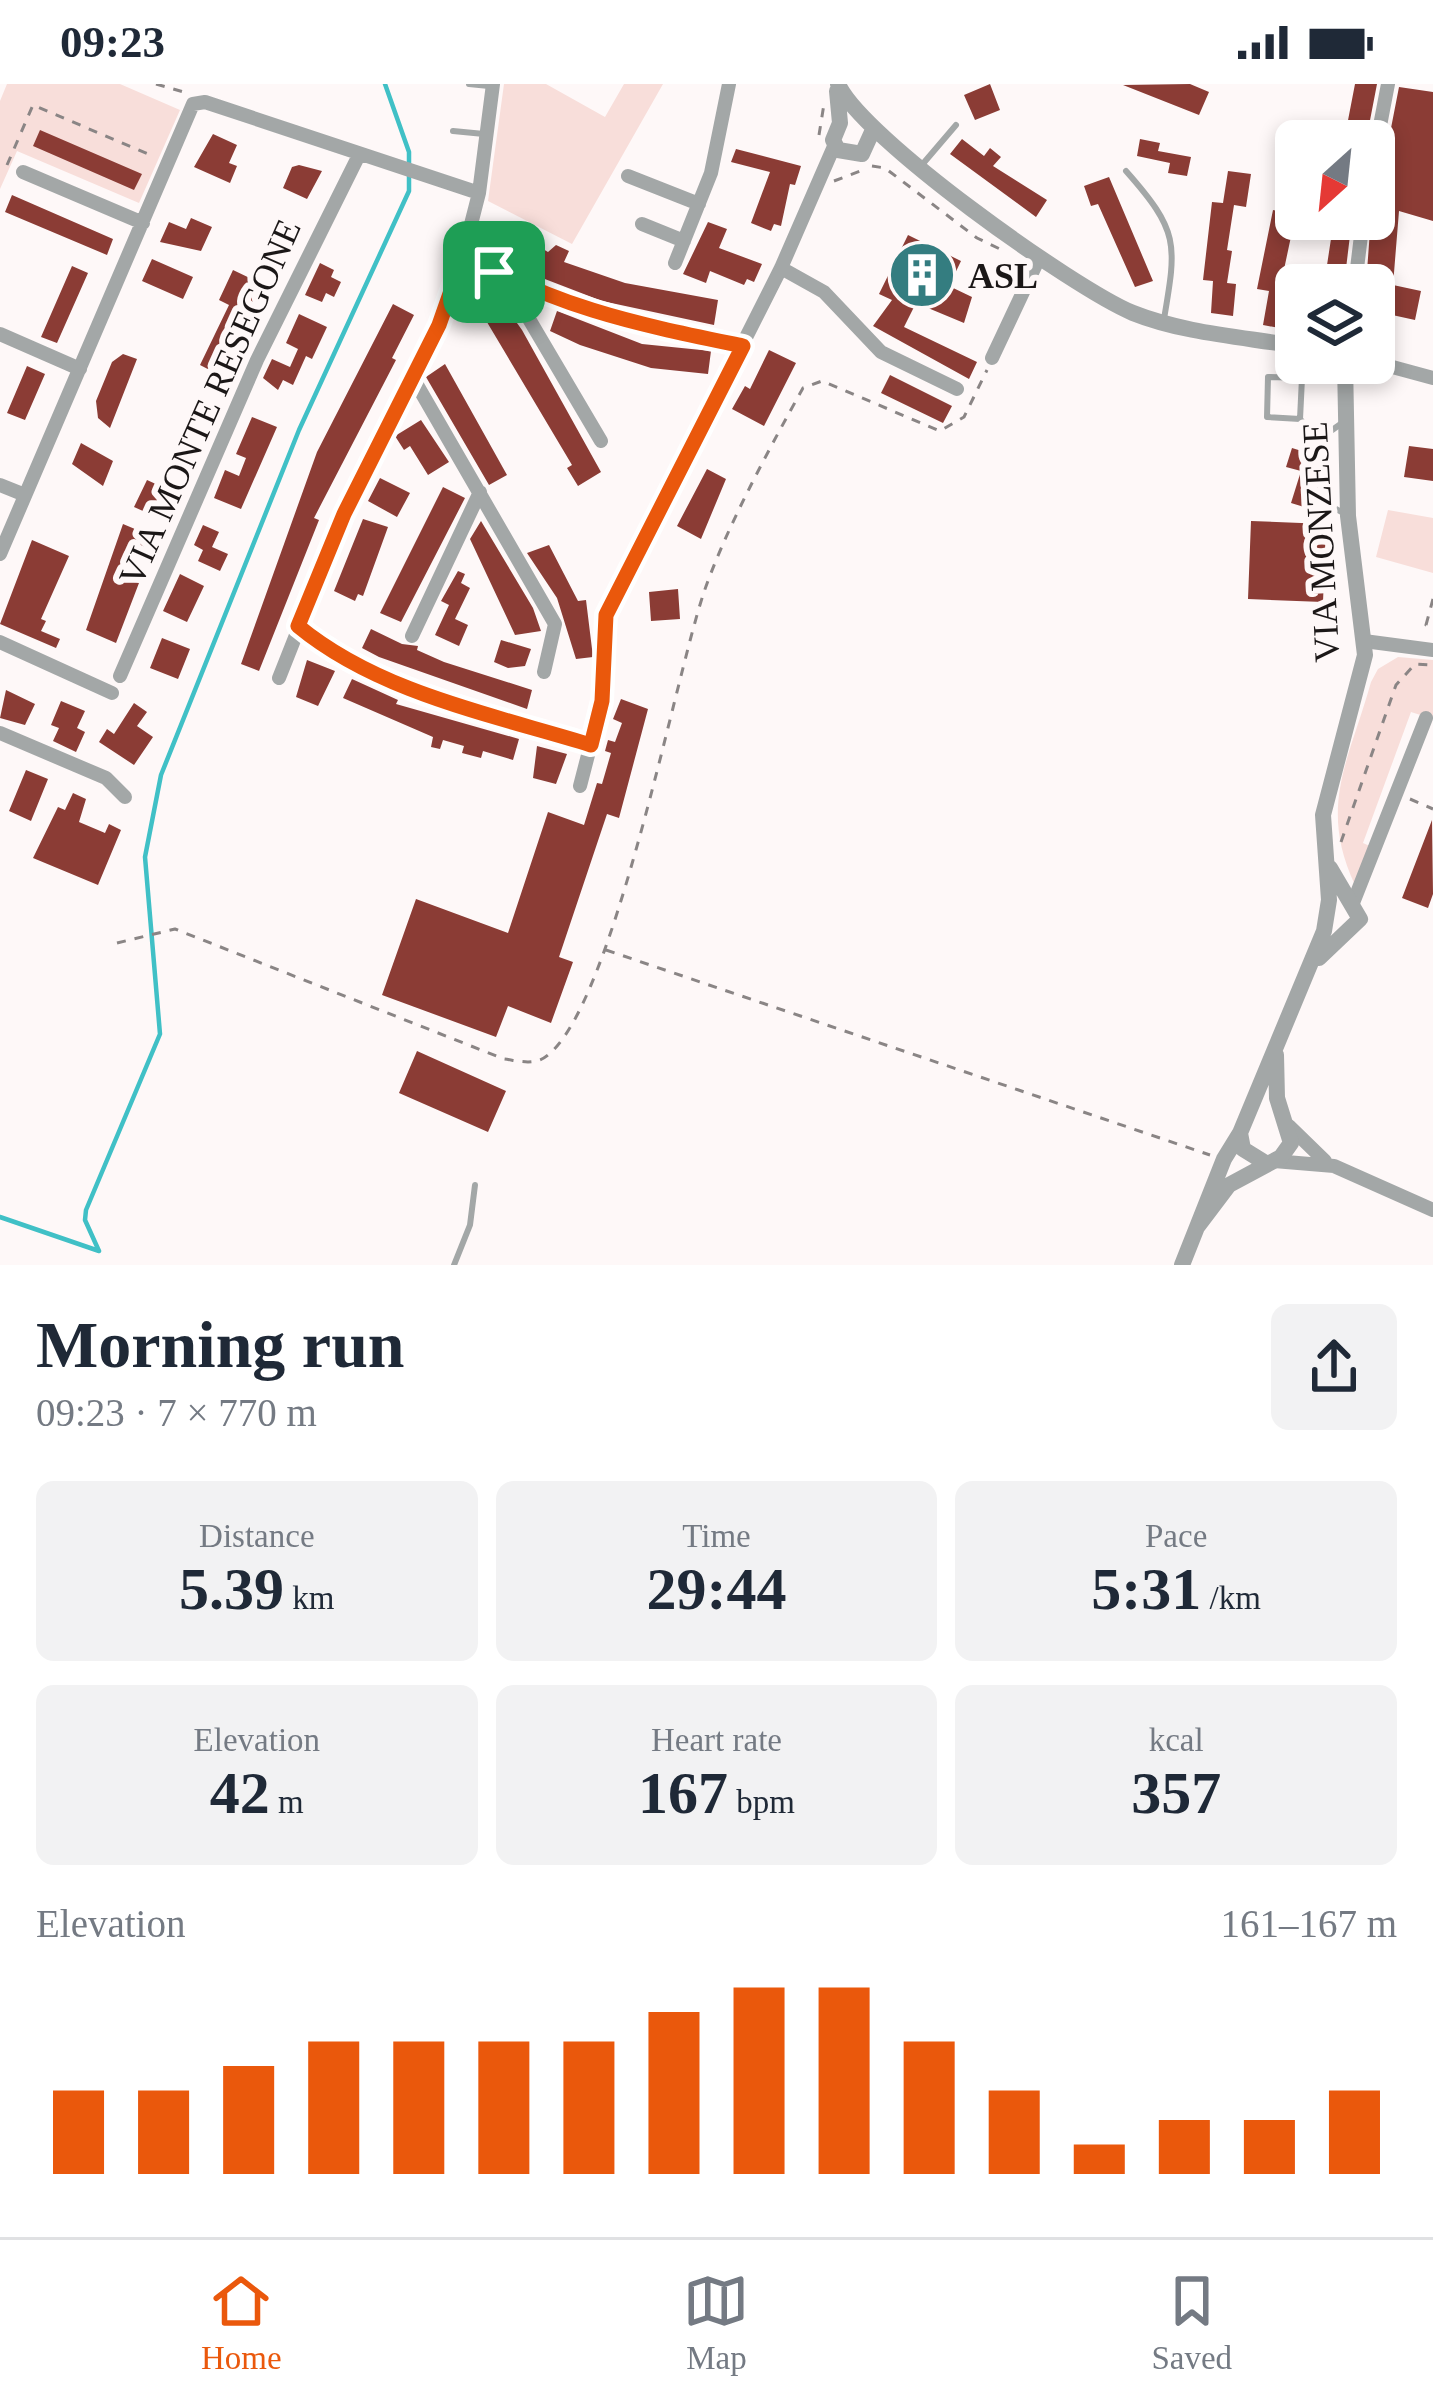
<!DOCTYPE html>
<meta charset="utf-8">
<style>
body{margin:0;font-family:Georgia,serif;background:#f2f2f3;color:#1f2937;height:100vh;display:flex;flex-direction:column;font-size:45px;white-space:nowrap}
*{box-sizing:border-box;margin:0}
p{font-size:39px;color:#747a83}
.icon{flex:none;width:66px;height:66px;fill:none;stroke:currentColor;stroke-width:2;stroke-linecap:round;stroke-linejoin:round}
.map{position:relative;height:1181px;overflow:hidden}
.sheet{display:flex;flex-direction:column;background:#fff;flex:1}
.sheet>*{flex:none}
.needle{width:78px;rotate:207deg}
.fabs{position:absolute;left:1275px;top:36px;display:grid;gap:24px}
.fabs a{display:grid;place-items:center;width:120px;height:120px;border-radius:18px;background:#fff;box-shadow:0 6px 18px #0003;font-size:60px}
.pin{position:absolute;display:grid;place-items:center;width:102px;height:102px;color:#fff;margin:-51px;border-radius:24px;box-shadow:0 6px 18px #0006}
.round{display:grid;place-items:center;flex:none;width:126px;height:126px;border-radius:18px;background:#f2f2f3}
.overview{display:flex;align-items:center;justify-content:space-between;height:204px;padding:0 36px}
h1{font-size:66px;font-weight:700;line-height:90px}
.metrics{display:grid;grid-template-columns:repeat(3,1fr);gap:18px;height:204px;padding:12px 36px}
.metrics div{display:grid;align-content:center;border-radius:18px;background:#f2f2f3;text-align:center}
.metrics b{font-size:60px;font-weight:700}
.metrics small{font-size:33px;font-weight:400}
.metrics p{font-size:33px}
.chart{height:336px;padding:24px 36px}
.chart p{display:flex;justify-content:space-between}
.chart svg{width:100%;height:216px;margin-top:12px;stroke:#ea580c;stroke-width:6}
.status{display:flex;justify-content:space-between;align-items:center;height:84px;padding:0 60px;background:#fff;direction:ltr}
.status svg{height:33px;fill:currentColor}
.menu{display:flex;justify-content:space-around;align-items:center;height:168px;border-top:3px solid #e0e1e3;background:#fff;font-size:33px;color:#747a83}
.menu a{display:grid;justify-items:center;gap:6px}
.menu .selected{color:#ea580c}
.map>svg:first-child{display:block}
</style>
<div class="status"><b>09:23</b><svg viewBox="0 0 49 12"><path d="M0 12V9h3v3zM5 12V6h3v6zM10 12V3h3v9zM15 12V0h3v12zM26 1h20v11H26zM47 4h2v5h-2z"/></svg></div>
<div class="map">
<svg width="1433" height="1181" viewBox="0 0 1433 1181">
<rect width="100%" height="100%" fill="#fef8f8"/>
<path fill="#f8deda" d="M7,0H120L180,26L139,119L17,67L0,105V17Z
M504,0H546L605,33L624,0H663L572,160L488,117Z
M1388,426L1433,434V489L1376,473Z
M1398,573L1433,576V635L1411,628L1363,759L1372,763L1355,801C1318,722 1349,677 1371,598L1378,585Z"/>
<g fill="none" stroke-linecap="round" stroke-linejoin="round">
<path stroke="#40c0c6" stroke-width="4.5" d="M0,1133L99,1167
M99,1167L85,1136L86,1126L160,950L145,773L161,691L299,346L409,107V68L385,0"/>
</g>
<path fill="#8b3c35" d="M990,0L1000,26L975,36L964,11Z
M1190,0L1209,8L1199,31L1123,1Z
M1355,0H1377L1366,57H1344Z
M1399,3L1433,8V137L1399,127L1393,201L1421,207L1415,236L1374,227V201H1366L1374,92L1385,75Z
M40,46L142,90L134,106L33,62Z
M213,50L237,61L229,79L237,82L230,99L194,83Z
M962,55L984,72L990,64L1001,73L993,82L1047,116L1036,133L950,70Z
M1140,55L1160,59L1158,67L1191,73L1187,92L1168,89L1170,79L1137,72Z
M736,65L801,82L795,101L790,100L781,142L774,140L771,147L751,139L770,88L731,78Z
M299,81L322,87L307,115L283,104L292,83Z
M1228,87L1251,90L1246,123L1234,121L1227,166L1232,167L1227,199L1236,200L1233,232L1211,229L1213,197L1203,196L1212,118L1223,119Z
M1109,93L1153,197L1135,203L1098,120L1091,122L1084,102Z
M1287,96L1296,98V129L1279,209L1291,211L1285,245L1263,241L1269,207L1257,205L1273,126L1283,128Z
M12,111L113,155L107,171L5,128Z
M191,134L212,143L201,167L160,158L169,138L186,145Z
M1334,135H1352L1344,201H1324Z
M708,138L727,145L719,164L762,180L754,198L747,195L744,201L710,187L706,199L683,190Z
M507,144L548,168L556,161L569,167L564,178L625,199L718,216L714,241L602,217L524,187L493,168Z
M908,151L961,177L949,202L972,213L964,239L916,219L904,243L977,278L969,295L873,242L892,216L879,210Z
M152,175L193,193L183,215L142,197Z
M320,179L334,186L331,193L341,198L334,213L326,209L322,218L305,211Z
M72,182L88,189L57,259L41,253Z
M233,186L262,200L241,245L246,247L229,296L200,281L229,221L219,216Z
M492,204L522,246L601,388L578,402L567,384L572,381L475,218Z
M393,220L414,231L392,274L396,276L314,434L319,436L259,587L241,580L317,368Z
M557,227L642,260L711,267L708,290L651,284L580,261L550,247Z
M299,230L327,243L312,275L306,272L293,301L283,296L278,306L263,294L272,275L290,283L298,265L286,259Z
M769,266L796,279L764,342L732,325L745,302L750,305Z
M123,270L137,275L110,344L98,334L96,317L112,278Z
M445,280L507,391L489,401L426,293Z
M27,282L45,290L25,336L7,329Z
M890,291L952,322L943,339L881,309Z
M252,333L277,343L241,425L214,414L225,386L239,392L246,374L236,370Z
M421,336L449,378L428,391L410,362L404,366L395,352Z
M81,359L113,377L103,402L72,380Z
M1409,362L1433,365V397L1404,393Z
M1292,364L1321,373L1325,382L1334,379L1333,389L1322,392L1314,426L1291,419L1301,387L1286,383Z
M707,385L726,395L701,455L677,442Z
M161,394L185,405L170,439L134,423L147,396L158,401Z
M380,394L410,409L397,433L368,417Z
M443,403L465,414L401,538L380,529Z
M363,435L388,443L363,512L358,510L355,517L334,507Z
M481,437L533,524L541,547L515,551L470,455Z
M1251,437L1326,440L1323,518L1248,515Z
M123,440L154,453L148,467L130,466L120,490L139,499L116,559L86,546Z
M203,441L219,448L212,463L228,470L220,487L198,477L203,466L194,461Z
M32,456L69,472L41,535L46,537L41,547L60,555L56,564L0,540Z
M549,461L578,517L586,516L593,573L576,575L557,514L527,469Z
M458,487L465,490L461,499L470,504L455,535L468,541L459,562L435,551L449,521L441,517Z
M180,490L204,502L187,538L163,527Z
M678,505L680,535L651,537L649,508Z
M371,545L402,560L418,562L417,566L444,578L532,606L527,625L379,573L362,564Z
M162,554L190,565L178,595L150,584Z
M501,556L531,565L525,582L508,584L494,578Z
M307,576L335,587L318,622L296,613Z
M352,595L398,616L396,620L519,655L513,676L483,667L481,674L462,669L464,662L443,656L440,665L431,663L433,653L343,614Z
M6,606L35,620L25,641L0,634Z
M621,615L648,625L619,734L607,730L559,873L573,878L551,939L508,922L496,953L382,911L416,815L508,849L548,728L584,741L597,699L602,700L611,669L605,667L608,656L615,658L622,639L613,635Z
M61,617L85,627L77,644L85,648L76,668L53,657L59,644L51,641Z
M134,619L147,628L137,642L153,653L134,681L99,658L107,645L114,650Z
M537,662L567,670L556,700L533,694Z
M26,686L48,695L31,737L9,727Z
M73,709L86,715L79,738L105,749L109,740L121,746L98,801L33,774L58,723L65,726Z
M1432,736L1433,810L1428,824L1402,814Z
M417,967L506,1007L488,1048L399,1009Z"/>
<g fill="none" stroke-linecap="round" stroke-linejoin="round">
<path stroke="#8a8585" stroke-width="3" stroke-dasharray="9 9" stroke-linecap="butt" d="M156,0L187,9
M819,51L824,20
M7,81L33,21L155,73
M872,82L885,84L977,154L1004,167
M834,97L863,86
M1433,515L1426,541L1433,543
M1410,715L1433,725
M1341,758L1396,601L1415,580L1433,581
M117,859L175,845L504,975C520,977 535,982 548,971C613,919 673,604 703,511C724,448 770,363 803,304L822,297L940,347L964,333L987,286
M606,866L1210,1071"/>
<path stroke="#a3a7a7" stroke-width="6" d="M469,0L489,2
M453,47L484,50
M921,82L956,41
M1126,87C1179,147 1177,159 1164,235
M1300,335L1267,333L1268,293L1302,294L1300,335L1309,346L1328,349
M1328,375V349L1342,339
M1329,395V421L1345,430
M454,1181L470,1141L475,1101"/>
<path stroke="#a3a7a7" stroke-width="14" d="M1374,73L1388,0
M23,88L143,139
M628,92L699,120
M642,140L684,157
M465,167C547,223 647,242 743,262
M675,179L711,89L729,0
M781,184L824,208L881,268L957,305
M495,188L529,235L601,357
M1355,201L1363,135
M0,250L80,285
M992,274L1039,174
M1374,278L1433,294
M413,294L555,540L544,588
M0,401L25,411
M0,470L193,20L205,18L479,109
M298,543C379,609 494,631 591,661
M412,552L480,408
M1364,557L1433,566
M0,558L112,609
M120,592L257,276L359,71
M279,594L344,430L458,191L479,109L493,0
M0,649L106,694L125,713
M580,702L602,617L606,531L781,184L835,60
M1353,819L1426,634
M1289,1042L1325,1077
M1274,1077L1334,1082L1433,1126"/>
<path stroke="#a3a7a7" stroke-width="16" d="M838,0C861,53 1073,204 1133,229C1183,249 1243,253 1296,262
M837,7L840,39L833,56L838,66L862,70L872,48
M1319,874L1360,835L1330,784
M1264,1078L1243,1065L1240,1049L1324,847L1329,816L1323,731L1365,571L1348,432L1345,279
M1198,1142L1229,1101L1281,1073L1291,1059L1277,1014L1276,971
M1182,1181L1224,1075L1240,1049"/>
</g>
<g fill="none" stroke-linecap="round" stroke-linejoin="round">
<defs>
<path id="route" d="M465,167C547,223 647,242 743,262L606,531L602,617L591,661C494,631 379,609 298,542L344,430L439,241Z"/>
</defs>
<use href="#route" stroke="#fff" stroke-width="24"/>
<use href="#route" stroke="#ea580c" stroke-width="15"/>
</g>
<defs>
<symbol id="building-disc" viewBox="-11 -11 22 22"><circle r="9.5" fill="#347d80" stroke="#fef8f8"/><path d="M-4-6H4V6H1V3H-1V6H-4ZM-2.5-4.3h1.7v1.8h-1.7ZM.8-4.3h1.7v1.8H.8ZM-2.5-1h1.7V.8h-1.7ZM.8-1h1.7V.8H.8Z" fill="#fff"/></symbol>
</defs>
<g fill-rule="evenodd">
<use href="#building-disc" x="884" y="153" width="76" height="76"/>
</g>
<g text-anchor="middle" stroke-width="12" stroke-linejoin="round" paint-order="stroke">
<g font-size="36" font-weight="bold" fill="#1b1717" stroke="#fef8f8" text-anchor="start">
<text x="968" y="204">ASL</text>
</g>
<g font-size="36" fill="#1b1717" stroke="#fef8f8">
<text transform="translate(209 318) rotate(-66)" y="13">VIA MONTE RESEGONE</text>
<text transform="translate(1320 458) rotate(-93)" y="13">VIA MONZESE</text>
</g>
</g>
</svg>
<div class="fabs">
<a><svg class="needle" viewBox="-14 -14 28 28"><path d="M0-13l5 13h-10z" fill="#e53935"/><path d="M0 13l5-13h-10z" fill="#747a83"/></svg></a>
<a><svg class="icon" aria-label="layers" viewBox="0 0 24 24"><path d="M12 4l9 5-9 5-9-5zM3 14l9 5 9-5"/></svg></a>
</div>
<div class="pin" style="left:494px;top:188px;background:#1e9e55"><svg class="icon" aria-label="arrive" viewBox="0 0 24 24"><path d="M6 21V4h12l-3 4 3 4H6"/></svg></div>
</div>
<section class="sheet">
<div class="overview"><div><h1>Morning run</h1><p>09:23 · 7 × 770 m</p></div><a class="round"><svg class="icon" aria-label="share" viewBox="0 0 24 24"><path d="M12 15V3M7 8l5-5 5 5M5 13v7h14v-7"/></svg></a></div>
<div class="metrics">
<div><p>Distance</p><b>5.39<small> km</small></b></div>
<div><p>Time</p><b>29:44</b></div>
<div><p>Pace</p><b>5:31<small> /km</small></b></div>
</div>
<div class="metrics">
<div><p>Elevation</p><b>42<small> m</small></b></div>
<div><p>Heart rate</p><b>167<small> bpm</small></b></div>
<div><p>kcal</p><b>357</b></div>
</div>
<div class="chart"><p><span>Elevation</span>161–167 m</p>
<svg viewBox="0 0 160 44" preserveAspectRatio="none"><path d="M5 44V27M15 44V27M25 44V22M35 44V17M45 44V17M55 44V17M65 44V17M75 44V11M85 44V6M95 44V6M105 44V17M115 44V27M125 44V38M135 44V33M145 44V33M155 44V27"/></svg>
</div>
</section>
<nav class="menu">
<a class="selected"><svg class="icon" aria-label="home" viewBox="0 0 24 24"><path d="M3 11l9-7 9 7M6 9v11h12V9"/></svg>Home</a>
<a><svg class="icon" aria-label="map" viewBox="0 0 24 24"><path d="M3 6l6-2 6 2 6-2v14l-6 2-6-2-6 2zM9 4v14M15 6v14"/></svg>Map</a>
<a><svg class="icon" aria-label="saved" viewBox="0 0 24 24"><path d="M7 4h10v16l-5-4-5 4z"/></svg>Saved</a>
</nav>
